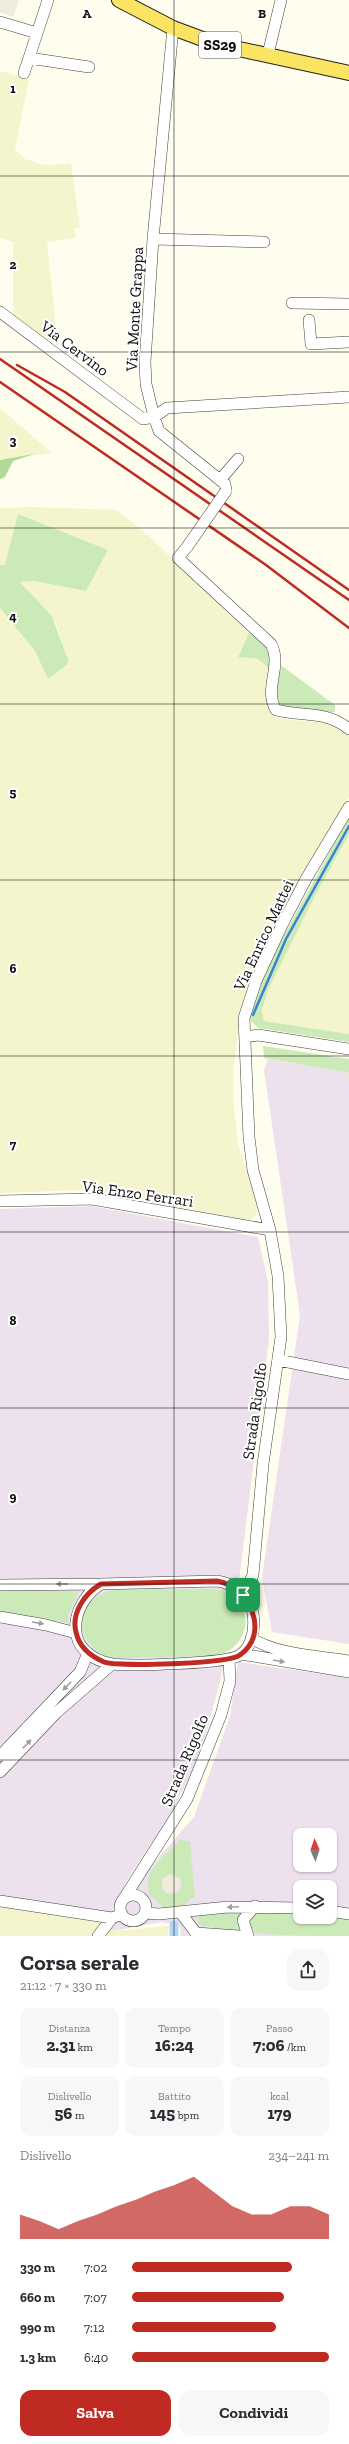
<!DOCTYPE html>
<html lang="it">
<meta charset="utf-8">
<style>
body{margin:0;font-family:"Zilla Slab",serif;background:#f7f7f7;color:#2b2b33;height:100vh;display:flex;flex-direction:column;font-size:15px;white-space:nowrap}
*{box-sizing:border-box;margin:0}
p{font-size:13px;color:#7c7c81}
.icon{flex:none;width:22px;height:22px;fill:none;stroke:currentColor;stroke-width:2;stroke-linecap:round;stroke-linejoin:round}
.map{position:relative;height:1936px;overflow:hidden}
.panel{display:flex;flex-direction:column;background:#fff;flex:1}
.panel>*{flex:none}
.needle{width:26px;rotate:358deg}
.fabs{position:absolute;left:293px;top:1828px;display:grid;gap:8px}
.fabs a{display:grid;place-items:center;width:44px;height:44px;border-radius:8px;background:#fff;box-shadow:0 1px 3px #0004;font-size:20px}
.pin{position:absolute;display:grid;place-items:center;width:34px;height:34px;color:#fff;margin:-17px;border-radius:8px;box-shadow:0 2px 6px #0006}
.round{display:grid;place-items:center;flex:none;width:42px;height:42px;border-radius:12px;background:#f7f7f7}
.summary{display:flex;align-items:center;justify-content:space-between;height:68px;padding:0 20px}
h1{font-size:22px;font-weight:800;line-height:30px}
.metrics{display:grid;grid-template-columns:repeat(3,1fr);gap:6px;height:68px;padding:4px 20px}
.metrics div{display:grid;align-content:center;border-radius:10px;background:#f7f7f7;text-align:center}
.metrics b{font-size:17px;font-weight:800}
.metrics small{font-size:11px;font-weight:400}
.metrics p{font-size:11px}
.chart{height:112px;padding:8px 20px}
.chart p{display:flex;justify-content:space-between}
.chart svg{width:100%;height:72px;margin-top:4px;fill:#bf2a23;opacity:.7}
.primary-button{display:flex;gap:8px;margin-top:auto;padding:8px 20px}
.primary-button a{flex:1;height:46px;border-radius:12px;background:#bf2a23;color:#fff;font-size:16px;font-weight:800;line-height:46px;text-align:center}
.primary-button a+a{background:#f7f7f7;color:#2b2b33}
ul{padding:0 20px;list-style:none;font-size:13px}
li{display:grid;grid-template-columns:64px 48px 1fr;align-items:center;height:30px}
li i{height:10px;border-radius:5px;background:#bf2a23}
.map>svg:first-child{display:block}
</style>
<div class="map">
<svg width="349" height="1936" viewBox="0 0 349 1936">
<rect width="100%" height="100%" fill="#fffded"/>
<path fill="#ece1ec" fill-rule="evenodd" d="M268,1059L349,1073V1644L272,1632L262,1578L300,1315L264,1070Z
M91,1206L258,1237L268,1281L269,1339L240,1573L220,1682L206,1734L191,1774L172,1812L127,1880L111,1912L194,1817L230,1716L238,1662L349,1678V1936H181L180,1926L162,1922L112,1931L104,1921L0,1898V1209ZM300,1835H330V1865H300ZM300,1887H330V1917H300Z"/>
<path fill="#f5f5cd" d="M0,71L29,79L15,149L25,159L44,165L71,164L80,227L74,228L76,238L47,242L58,346L13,318V242L0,238Z
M0,408L52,453L0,460Z
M30,507L117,510L149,536L249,633L238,656L258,659L271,670L265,686L267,706L275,718L325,723L349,733V797L290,899L254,970L240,1011L233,1076L234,1108L238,1145L258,1204L256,1215L252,1219L243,1220L108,1193L82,1190L0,1193V608L35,651L48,679L67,666L61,638L56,623L20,581H34L86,591L108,550L0,565V508Z
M349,834V1034L264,1021L262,1010L268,990L315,896Z
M0,1907L98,1922L104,1921L112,1931L169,1926L168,1936H0Z"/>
<path fill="#cceab7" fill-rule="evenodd" d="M18,514L108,550L86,591L34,581L20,582L52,616L68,660L67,665L48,679L35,651L0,608V565H5Z
M249,633L268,645L271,670L258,659L238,657Z
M282,666L335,705V712H297L280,706C276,692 275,679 282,666Z
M349,817V834L315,896L268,990L262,1010L264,1021L349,1034V1042L258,1028L247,1017L256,986Z
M263,1046L349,1059V1073L264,1058Z
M215,1589C256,1596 255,1648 215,1656L110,1658C69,1643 74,1595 117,1590Z
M0,1591H79L68,1615V1623L0,1611Z
M180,1839L190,1842L195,1898L190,1899L182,1908H165L150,1896C140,1870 166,1857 180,1839ZM170,1874L180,1878C183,1885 181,1892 174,1894L166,1893L161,1888L163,1878Z
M243,1911L240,1922L242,1932L198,1925V1914Z
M257,1911H300V1917H330V1915L349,1918V1936C332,1936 265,1936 254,1932C250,1929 249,1922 248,1918Z"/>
<path fill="#aedb96" d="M34,454L13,461L5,477L0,479V460Z"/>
<path fill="#efecdd" d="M0,0H19L13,17L0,12Z
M162 1884a9 9 0 1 1 18 0a9 9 0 1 1-18 0Z"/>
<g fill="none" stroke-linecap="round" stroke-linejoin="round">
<path stroke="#3784cf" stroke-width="2.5" d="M253,1015L286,939L349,826"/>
<path stroke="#b1d6f7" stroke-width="9" d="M174,1936V1925"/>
<defs>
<path id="minor" d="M0,22L37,33
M173,28L153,239L145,362L146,384L154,417L167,408L349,397
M268,54L281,0
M29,58L89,67
M24,73L48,0
M153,239L264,242
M292,303L349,304
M0,312L143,419L154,417L159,431L220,480L225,484L226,491
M309,320L311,344L349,342
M220,480L238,459
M187,547L178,558L271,644C283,666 263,688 276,710C304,717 325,710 349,729
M245,1037L258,1035L349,1049
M0,1201L92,1199L270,1230
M278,1360L349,1374
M217,1581C233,1583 250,1596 253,1613C255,1628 253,1646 240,1655C227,1664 132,1666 113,1664C106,1663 98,1660 93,1657C63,1639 76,1599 101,1584Z
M0,1585L101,1584
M243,1595L253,1575L263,1464L281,1337L278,1276L270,1230L253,1170L249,1137L244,1018L256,981L283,923L306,879L349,807
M0,1617L46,1625L76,1633
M251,1638C278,1655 318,1656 349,1661
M241,1654L349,1672
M0,1756L80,1672L88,1653
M0,1772L56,1713L112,1664
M120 1908a13 13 0 1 1 26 0a13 13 0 1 1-26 0Z
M123,1900L187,1799L221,1715L230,1681L229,1659
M0,1901L112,1918L122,1914
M330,1911L349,1914
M180,1912L196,1933L239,1936
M145,1913L159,1914L228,1907L300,1908
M98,1936L112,1918
M248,1936L243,1920L255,1906"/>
<path id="major" d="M119,0L173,28L216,44L349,73"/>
</defs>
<use href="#minor" stroke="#404040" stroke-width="12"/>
<use href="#major" stroke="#1e1e1e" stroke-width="16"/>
<use href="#minor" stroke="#fff" stroke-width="11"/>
<use href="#major" stroke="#fae462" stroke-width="14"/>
<path stroke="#bf2a23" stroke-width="2.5" d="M0,359L349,600
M17,365L65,392L349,590
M0,382L266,565L349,628"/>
<defs>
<path id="minor-bridge" d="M187,547L226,491"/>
</defs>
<use href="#minor-bridge" stroke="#404040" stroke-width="12" stroke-linecap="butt"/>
<use href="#minor-bridge" stroke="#fff" stroke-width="11"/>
</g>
<defs><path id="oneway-solid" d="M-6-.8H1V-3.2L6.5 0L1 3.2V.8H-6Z"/></defs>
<g fill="#9e9e9e">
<use href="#oneway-solid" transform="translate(62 1584) rotate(180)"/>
<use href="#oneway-solid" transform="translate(38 1623) rotate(9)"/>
<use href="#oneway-solid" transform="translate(279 1661) rotate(10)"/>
<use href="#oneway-solid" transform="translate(67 1686) rotate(134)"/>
<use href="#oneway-solid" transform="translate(27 1744) rotate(-46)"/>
<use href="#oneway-solid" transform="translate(233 1907) rotate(178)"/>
</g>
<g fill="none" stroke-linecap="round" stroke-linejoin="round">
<defs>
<path id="route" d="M217,1581C249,1586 271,1633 240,1655C227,1664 119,1667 104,1662C90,1656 79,1647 76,1632C71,1613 85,1593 101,1584Z"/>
</defs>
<use href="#route" stroke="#fff" stroke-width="8"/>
<use href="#route" stroke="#bf2a23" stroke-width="5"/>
</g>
<path fill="none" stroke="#0d0d0d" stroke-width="1" stroke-opacity="0.55" d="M174,0V1936M0,176H349M0,352H349M0,528H349M0,704H349M0,880H349M0,1056H349M0,1232H349M0,1408H349M0,1584H349M0,1760H349"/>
<g text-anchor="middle" stroke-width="4" stroke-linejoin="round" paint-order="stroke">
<rect fill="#fff" stroke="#565656" stroke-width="1" x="199" y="32" width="42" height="26" rx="3"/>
<g font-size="15" font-weight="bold" fill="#0d0d0d">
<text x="220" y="50">SS29</text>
</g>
<g font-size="16" fill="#0d0d0d" stroke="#fff">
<text transform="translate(134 309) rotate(-87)" y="6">Via Monte Grappa</text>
<text transform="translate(75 348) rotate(37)" y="6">Via Cervino</text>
<text transform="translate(263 935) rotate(-65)" y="6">Via Enrico Mattei</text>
<text transform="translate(138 1193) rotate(8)" y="6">Via Enzo Ferrari</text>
<text transform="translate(254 1411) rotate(-82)" y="6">Strada Rigolfo</text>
<text transform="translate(184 1760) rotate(-67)" y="6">Strada Rigolfo</text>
</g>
</g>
<g font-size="13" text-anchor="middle" font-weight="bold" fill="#0d0d0d" stroke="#fff" stroke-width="4" stroke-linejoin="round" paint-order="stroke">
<text x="87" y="18">A</text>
<text x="262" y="18">B</text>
<text x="13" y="93">1</text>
<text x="13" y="269">2</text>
<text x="13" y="445">3</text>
<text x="13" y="621">4</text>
<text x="13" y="797">5</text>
<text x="13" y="973">6</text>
<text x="13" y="1149">7</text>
<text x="13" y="1325">8</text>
<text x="13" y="1501">9</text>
</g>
</svg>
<div class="fabs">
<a><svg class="needle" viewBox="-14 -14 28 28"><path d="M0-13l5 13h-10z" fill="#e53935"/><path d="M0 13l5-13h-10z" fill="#7c7c81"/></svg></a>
<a><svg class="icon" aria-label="layers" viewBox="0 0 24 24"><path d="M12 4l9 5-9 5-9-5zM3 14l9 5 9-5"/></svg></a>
</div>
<div class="pin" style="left:243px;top:1595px;background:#1e9e55"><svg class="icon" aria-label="arrive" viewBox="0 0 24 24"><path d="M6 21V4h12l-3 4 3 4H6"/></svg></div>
</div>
<section class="panel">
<div class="summary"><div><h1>Corsa serale</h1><p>21:12 · 7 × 330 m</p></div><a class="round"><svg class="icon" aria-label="share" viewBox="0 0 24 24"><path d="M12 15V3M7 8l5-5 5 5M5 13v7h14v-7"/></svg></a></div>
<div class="metrics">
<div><p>Distanza</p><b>2.31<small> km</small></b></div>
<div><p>Tempo</p><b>16:24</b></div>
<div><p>Passo</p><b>7:06<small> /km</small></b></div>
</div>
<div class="metrics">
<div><p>Dislivello</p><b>56<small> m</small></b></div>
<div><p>Battito</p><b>145<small> bpm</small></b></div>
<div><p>kcal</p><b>179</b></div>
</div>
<div class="chart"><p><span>Dislivello</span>234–241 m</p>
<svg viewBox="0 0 160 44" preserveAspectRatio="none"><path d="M0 44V29L10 33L20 38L30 33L40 29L50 24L60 20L70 15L80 11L90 6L100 15L110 24L120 29L130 29L140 24L150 24L160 29V44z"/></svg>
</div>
<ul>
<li><b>330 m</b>7:02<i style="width:81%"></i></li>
<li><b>660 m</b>7:07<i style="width:77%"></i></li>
<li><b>990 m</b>7:12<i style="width:73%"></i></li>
<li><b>1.3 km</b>6:40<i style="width:100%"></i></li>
</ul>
<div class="primary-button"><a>Salva</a><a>Condividi</a></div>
</section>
